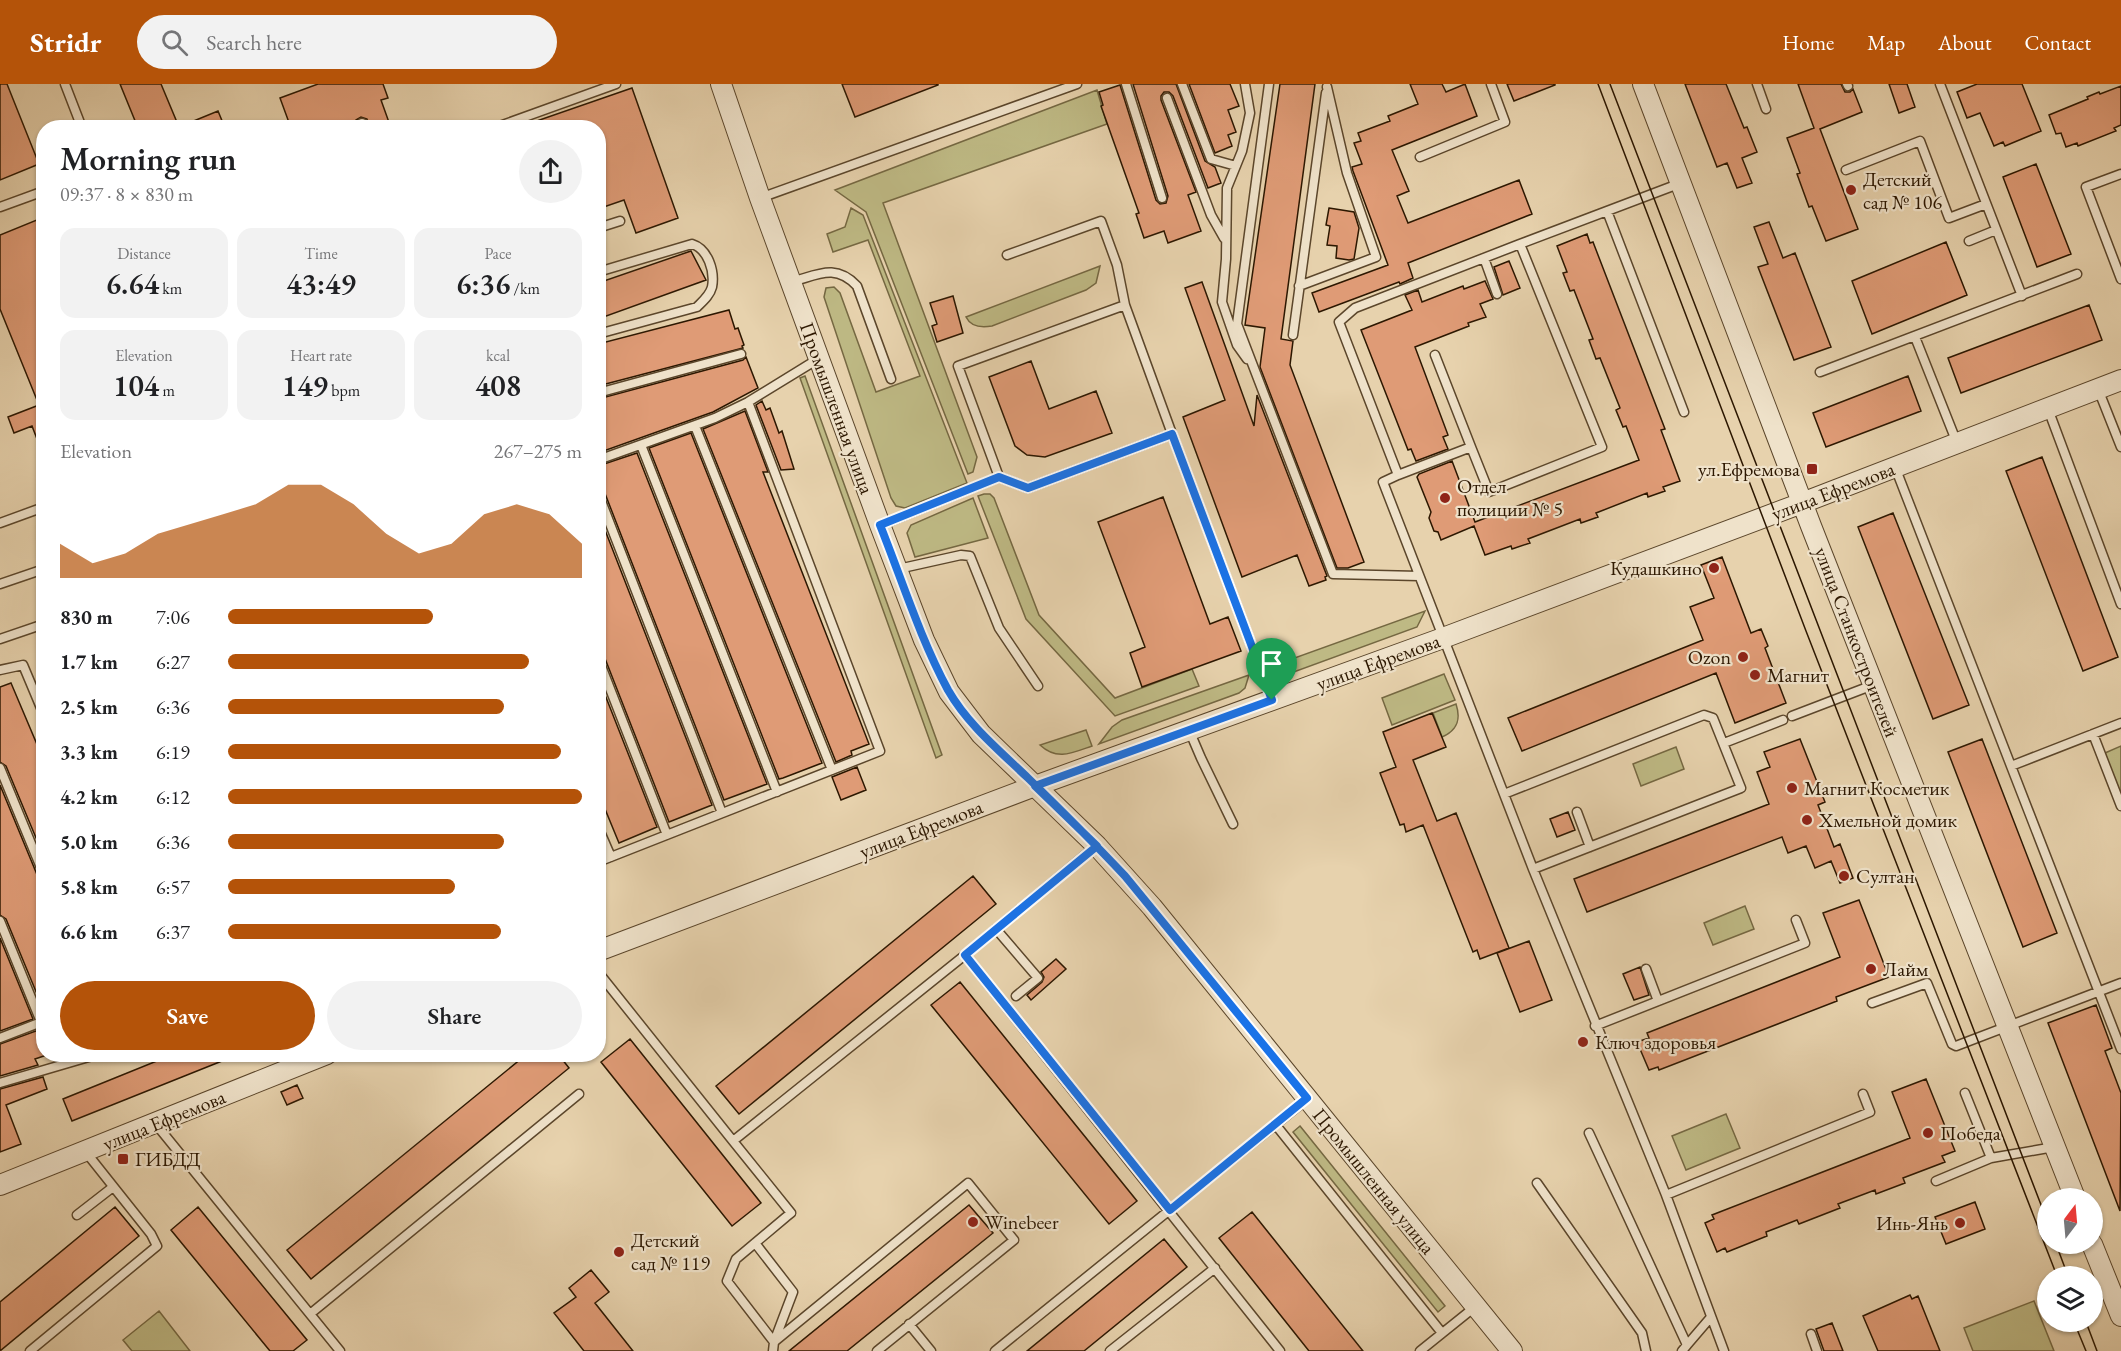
<!DOCTYPE html>
<meta charset="utf-8">
<style>
body{margin:0;font-family:"EB Garamond",serif;background:#f2f2f2;color:#202124;height:100vh;display:flex;flex-direction:column;font-size:22px;white-space:nowrap}
*{box-sizing:border-box;margin:0}
p{font-size:20px;color:#757577}
.icon{flex:none;width:33px;height:33px;fill:none;stroke:currentColor;stroke-width:2;stroke-linecap:round;stroke-linejoin:round}
.map{position:relative;flex:1;overflow:hidden}
.drawer{position:absolute;left:36px;top:36px;width:570px;height:942px;display:flex;flex-direction:column;background:#fff;border-radius:24px;box-shadow:0 2px 4px #0004}
.drawer>*{flex:none}
.needle{width:39px;rotate:16deg}
.buttons{position:absolute;left:2037px;top:1104px;display:grid;gap:12px}
.buttons a{display:grid;place-items:center;width:66px;height:66px;border-radius:50%;background:#fff;box-shadow:0 2px 4px #0004;font-size:30px}
.pin{position:absolute;display:grid;place-items:center;width:51px;height:51px;color:#fff;margin:-62px -26px;border-radius:50% 50% 50% 0;rotate:-45deg;box-shadow:0 0 6px #0007}
.pin .icon{rotate:45deg}
.round{display:grid;place-items:center;flex:none;width:63px;height:63px;border-radius:32px;background:#f2f2f2}
.overview{display:flex;align-items:center;justify-content:space-between;height:102px;padding:0 24px}
h1{font-size:33px;font-weight:600;line-height:45px}
.figures{display:grid;grid-template-columns:repeat(3,1fr);gap:9px;height:102px;padding:6px 24px}
.figures div{display:grid;align-content:center;border-radius:15px;background:#f2f2f2;text-align:center}
.figures b{font-size:30px;font-weight:600}
.figures small{font-size:16px;font-weight:400}
.figures p{font-size:16px}
.chart{height:168px;padding:12px 24px}
.chart p{display:flex;justify-content:space-between}
.chart svg{width:100%;height:108px;margin-top:6px;fill:#b45309;opacity:.7}
.action{display:flex;gap:12px;margin-top:auto;padding:12px 24px}
.action a{flex:1;height:69px;border-radius:36px;background:#b45309;color:#fff;font-size:24px;font-weight:600;line-height:69px;text-align:center}
.action a+a{background:#f2f2f2;color:#202124}
ul{padding:0 24px;list-style:none;font-size:20px}
li{display:grid;grid-template-columns:96px 72px 1fr;align-items:center;height:45px}
li i{height:15px;border-radius:8px;background:#b45309}
header{display:flex;align-items:center;gap:36px;box-sizing:border-box;height:84px;padding:0 30px;background:#b45309;color:#fff}
header strong{font-size:28px}
nav{display:flex;gap:33px;margin-inline-start:auto;font-size:21px}
.search{width:420px;height:54px;background:#f2f2f2;display:flex;align-items:center;gap:15px;box-sizing:border-box;padding:0 21px;border-radius:33px;color:#757577;font-size:22px}
.map>svg:first-child{display:block}
</style>
<header>
<strong>Stridr</strong>
<div class="search"><svg class="icon" aria-label="search" viewBox="0 0 24 24"><circle cx="10" cy="10" r="6"/><path d="M15 15l6 6"/></svg>Search here</div>
<nav><a>Home</a><a>Map</a><a>About</a><a>Contact</a></nav>
</header>
<div class="map">
<svg width="2121" height="1267" viewBox="0 0 2121 1267">
<rect width="100%" height="100%" fill="#e7d2ad"/>
<filter id="stains"><feTurbulence type="fractalNoise" baseFrequency=".00333" numOctaves="4"/><feColorMatrix values="0 0 0 0 .2 0 0 0 0 .09 0 0 0 0 .02 0 0 0 .5 -.17"/></filter>
<radialGradient id="worn" r=".72"><stop offset=".6" stop-color="#630" stop-opacity="0"/><stop offset="1" stop-color="#630" stop-opacity=".3"/></radialGradient>
<path fill="#beb984" stroke="#756842" stroke-width="1.5" d="M1097,6L1107,40L883,119L977,373L973,388L968,390L866,128L835,106Z
M851,124L863,131L967,399L905,424L896,422L891,414L824,213L826,204L834,203L840,209L876,308L920,292L868,156L833,168L827,150L845,143Z
M1100,182L1096,199L1086,206L992,242C981,244 971,243 966,233Z
M805,292L942,671L936,674L800,294Z
M984,410H990L994,414L1039,531L1115,614L1192,585L1199,602L1115,632L1026,535L978,412Z
M973,414L988,454L915,473L907,449L911,441Z
M1425,527L1417,543L1291,589L1280,586L1275,581Z
M1444,590L1455,616L1392,641L1382,614Z
M1249,591L1245,604L1239,609L1099,660L1112,643L1122,636Z
M1456,620C1461,635 1458,646 1442,653L1433,629Z
M1086,646L1092,662C1072,669 1057,677 1040,661Z
M2121,662V712L2105,669Z
M1676,663L1684,685L1641,702L1633,680Z
M1745,822L1754,845L1713,861L1704,839Z
M1726,1030L1740,1064L1686,1086L1672,1052Z
M1300,1042L1445,1222L1438,1228L1293,1048Z
M2034,1217L2054,1267H1973L1964,1244Z
M159,1227L190,1267H132L123,1256Z"/>
<path fill="#df9b76" stroke="#2c1700" stroke-width="1.5" d="M0,0H7L39,80L0,96Z
M120,0H161L179,43L218,27L225,44H138Z
M318,0H383L388,14L381,16L391,44H369L367,35L361,33L356,36V44H291L280,14Z
M842,0H938V1L855,33Z
M1133,0H1176L1205,77L1215,83L1221,99L1208,104L1173,12L1169,8H1164L1161,12V16L1196,108L1188,111L1201,147L1168,159L1164,147L1144,154L1136,130L1139,129L1101,22L1103,21L1099,8L1120,1L1156,116L1160,120L1166,119L1168,112Z
M1189,0H1230L1239,22L1228,26L1236,48L1228,51L1232,62L1215,69Z
M1280,0H1315L1281,255L1293,257L1290,281L1364,478L1348,484H1337L1260,283L1265,244L1245,241Z
M1410,0H1442L1446,8L1465,0L1477,32L1392,66L1409,107L1397,112L1408,139L1519,96L1532,130L1408,179L1413,194L1400,200L1399,198L1319,228L1312,209L1388,181L1353,87L1352,83L1362,80L1354,59L1361,57L1358,49L1390,37L1388,32L1418,20Z
M1507,0H1555V1L1514,17Z
M1685,0H1726L1744,44L1747,43L1757,68L1742,74L1752,99L1737,104L1727,79L1717,83Z
M1798,0H1841L1845,8H1850L1853,5L1862,28L1820,45L1858,145L1826,157L1812,122L1809,123L1797,90L1800,89L1787,54L1814,44Z
M1889,0H1907L1915,23L1899,29Z
M1977,0H2022L2041,47L2005,62L2003,58L1994,62L1980,29L1967,34L1957,8Z
M2121,2V41L2114,44L2116,47L2078,62L2077,59L2066,63L2061,49L2056,50L2049,31L2088,15L2087,13L2099,8L2100,10Z
M632,4L678,134L636,149L624,116L598,125V44H525V41Z
M2036,80L2071,170L2037,183L2003,93Z
M1329,124L1354,128L1359,144L1354,175L1349,176L1336,174L1337,162L1327,161L1330,142L1326,141Z
M44,133V368H42L32,342L14,349L8,333L39,321L0,225V151Z
M1769,138L1783,174L1795,169L1831,263L1794,276L1758,183L1768,180L1754,143Z
M1587,150L1590,159L1593,158L1665,345L1661,346L1680,397L1663,403L1665,407L1648,413L1647,409L1596,429L1598,433L1581,439L1580,435L1528,455L1530,459L1512,465L1511,462L1485,471L1474,442L1441,456L1438,448L1434,447L1429,434L1431,428L1417,393L1419,390L1452,377L1475,438L1639,376L1626,342L1623,343L1616,326L1620,324L1600,274L1596,275L1589,256L1593,255L1574,206L1570,207L1563,189L1567,188L1557,162Z
M1946,158L1967,211L1872,250L1852,197Z
M691,167L706,196L598,235V199Z
M1509,177L1520,204L1503,211L1494,183Z
M1485,197L1493,215L1480,220L1486,233L1468,239L1469,242L1415,263L1448,351L1443,353L1448,365L1416,377L1411,365L1408,366L1361,246L1412,226L1405,211L1418,206L1422,218L1463,202L1464,205Z
M1202,198L1254,342L1257,311L1327,492L1325,493L1326,496L1309,502L1297,471L1242,493L1183,333L1225,316L1185,204Z
M953,212L963,249L937,258L932,242L937,240L930,219Z
M2089,221L2102,256L1961,309L1948,274Z
M729,226L735,245L738,244L744,261L742,262L743,264L598,302V260Z
M746,273L758,304L713,328L598,369V315L743,276Z
M1031,277L1049,325L1096,307L1112,349L1045,373L1027,371L1015,362L989,293Z
M1908,292L1921,327L1826,363L1813,329Z
M762,317L766,326L770,324L779,349L782,347L794,385L781,386L756,321Z
M745,327L768,388H763L869,660L851,667L852,671L836,678L703,345Z
M691,349L822,679L783,694L779,695L649,364Z
M637,369L767,700L724,716L604,407L598,403V382Z
M2042,373L2118,573L2083,587L2006,387Z
M1163,413L1210,540L1228,533L1241,567L1142,603L1130,569L1145,563L1098,438Z
M598,428L712,721L669,738L604,572L598,568V554L604,553L598,538Z
M1893,429L1969,621L1933,635L1858,443Z
M1722,473L1751,549L1761,545L1768,562L1765,564L1786,619L1735,639L1716,589L1522,667L1508,634L1703,556L1690,523L1714,514L1701,481Z
M598,593L657,743L619,759L598,708Z
M11,599L44,677V773L6,682L0,678V603Z
M1432,629L1446,663L1413,676L1437,737L1456,729L1509,864L1480,875L1477,866L1473,868L1423,741L1406,748L1404,740L1400,741L1380,689L1396,683L1383,648Z
M1800,655L1825,718L1818,721L1834,763L1840,760L1853,794L1840,799L1831,777L1815,784L1806,762L1788,769L1782,753L1587,828L1574,795L1769,720L1757,688L1770,683L1764,668Z
M1982,655L2057,849L2023,863L1948,668Z
M857,683L866,706L841,716L832,693Z
M0,701L38,793L44,797V927L6,835L0,831Z
M1568,728L1575,746L1557,753L1550,735Z
M973,792L996,820L739,1030L716,1002Z
M1859,816L1889,893L1836,913L1837,917L1659,986L1658,983L1649,986L1637,958L1649,954L1647,949L1840,873L1823,829Z
M0,854L33,935L0,947Z
M1529,857L1552,916L1520,928L1497,869Z
M1056,875L1066,885L1031,916L1027,911L1042,898L1044,893L1041,888Z
M1640,883L1649,911L1634,916L1623,890Z
M960,898L1137,1117L1109,1140L931,921Z
M2096,921L2112,964L2105,967L2121,1009L2120,1127L2048,939Z
M44,944V972L35,975L38,981L0,992V960Z
M630,955L761,1119L732,1142L601,978Z
M174,970L237,971L72,1037L63,1015Z
M527,970H558L569,984L311,1195L287,1166Z
M43,993L47,1005L6,1021L21,1060L0,1068V1005Z
M1926,995L1955,1067L1942,1072L1945,1078L1903,1094L1905,1099L1876,1110L1875,1106L1838,1120L1840,1124L1799,1140L1797,1136L1766,1148L1767,1152L1727,1168L1725,1164L1717,1168L1705,1139L1714,1135L1712,1131L1910,1054L1892,1008Z
M297,1001L303,1014L287,1021L281,1008Z
M1975,1118L1985,1145L1946,1160L1935,1133Z
M969,1121L993,1149L847,1267H789Z
M115,1123L139,1152L0,1267V1218Z
M198,1123L307,1256L293,1267H270L171,1146Z
M1252,1128L1363,1267H1309L1219,1154Z
M1164,1155L1187,1183L1084,1267H1027Z
M591,1186L609,1208L595,1219L633,1267H584L554,1229L576,1213L569,1204Z
M1910,1211L1912,1215L1918,1212L1940,1267H1878L1863,1232Z
M1832,1239L1843,1267H1824L1816,1245Z"/>
<g fill="none" stroke-linecap="round" stroke-linejoin="round">
<defs>
<path id="service" d="M65,0L82,44
M1126,0L1162,114
M1182,0L1211,75L1236,82
M1245,0L1250,29L1242,67L1227,104L1226,175L1222,218L1237,261L1247,275
M1269,0L1237,240L1333,490L1419,492
M1757,0L1766,25
M1847,0L1848,2
M1940,0L2022,212
M1167,14L1211,131L1224,154
M362,39L363,44
M494,44L616,0
M1420,73L1505,38L1491,0
M1846,86L1920,57L1949,134L1986,120
M2121,90L2086,103L2121,195
M760,114L1077,0
M0,123L44,107
M1607,127L1684,328
M598,144L620,137
M1969,157L1996,146
M1520,160L1355,224L1339,238L1398,391L1383,398L1533,785L1666,1111L1724,1267
M1484,174L1497,210
M598,188L692,160C708,165 715,187 712,203C710,211 703,217 697,223L598,250
M791,198C818,191 835,179 857,202L891,295
M1299,202L1376,173L1347,89L1327,3
M1293,251L1326,9
M1915,253L1957,359
M1435,271L1471,363
M1820,288L2077,190
M2098,305L2121,363
M598,309L741,270
M2048,325L2121,520
M695,342L832,686
M1172,350L1272,616
M641,361L777,708
M598,376L715,334L748,318L818,275
M1895,383L2011,682L2121,639
M1398,391L1471,363L1489,408L1602,363L1520,160L1681,99
M999,393L958,282L1125,221
M598,409L722,729
M0,439L44,423
M881,441L999,393L1028,404L1172,350L1125,221L1117,181L1101,137L1007,171
M898,485L961,471L970,472L999,544L1038,602
M0,500L44,485
M0,555L44,540
M598,574L667,751
M0,586L23,581L44,631
M1792,632L1873,601
M1189,646L1201,674L1233,740
M2093,650L2121,722
M1724,659L1783,636
M2011,682L2121,965
M0,684L44,791
M1504,710L1704,631L1713,634L1741,704L1533,785
M1577,728L1590,763
M598,743L611,773
M598,778L880,667L748,318
M0,837L41,938
M996,845L1038,894L1016,912
M965,871L1280,1267
M1646,885L1658,917
M598,888L733,1057
M1872,919L1927,899L1952,960L1956,962L2121,899
M1595,942L1805,859L1796,836
M0,954L44,937
M0,999L99,970
M1965,1009L1991,1074
M155,1039L340,1267
M1275,1040L1442,1249
M1589,1049L1687,1261L1682,1267
M1936,1097L1991,1074L2054,1063
M1537,1099L1642,1249L1646,1267
M1666,1111L1870,1028L1863,1010
M77,1131L113,1103
M755,1159L793,1208L774,1258L727,1197L736,1175L786,1133L791,1129L733,1057L965,871L1096,762
M310,1230L579,1010
M909,1240L931,1267
M1811,1250L1817,1267
M1687,1261L1711,1233
M30,1267L157,1162L151,1150L85,1067
M773,1267L774,1258L968,1099L1014,1156L877,1267
M995,1267L1307,1015
M1110,1267L1215,1184
M1420,1267L1476,1222"/>
<path id="tertiary" d="M721,0L760,114L880,441L924,556L949,608L981,650L1097,762L1152,823L1512,1267
M1643,0L1811,442L2075,1114
M598,867L1035,702L1443,554L1802,419L2121,296
M0,1101L327,970
M2092,1160L2121,1232"/>
</defs>
<use href="#service" stroke="#5b462b" stroke-width="11"/>
<use href="#tertiary" stroke="#5b462b" stroke-width="22"/>
<use href="#service" stroke="#efe2ca" stroke-width="8"/>
<use href="#tertiary" stroke="#efe2ca" stroke-width="20"/>
<path stroke="#2c1700" stroke-width="1.5" d="M1598,0L1806,547L2057,1192
M1610,0L2048,1139
M2056,1160L2068,1192
M2074,1238L2086,1267
M2086,1238L2097,1267"/>
</g>
<g fill="none" stroke-linecap="round" stroke-linejoin="round">
<defs>
<path id="route" d="M1272,616L1035,702L1097,762L965,871L1170,1126L1307,1014L1125,792C1093,758 1061,726 1028,694C1000,667 968,641 948,606C920,554 902,496 880,441L999,393L1028,404L1172,350L1272,616"/>
</defs>
<use href="#route" stroke="#fff" stroke-width="12"/>
<use href="#route" stroke="#1a73e8" stroke-width="8"/>
</g>
<g fill="#8f2418" stroke="#efe2ca" stroke-width="2">
<circle cx="1851" cy="106" r="6"/>
<rect x="1806" y="379" width="12" height="12" rx="3"/>
<circle cx="1445" cy="414" r="6"/>
<circle cx="1714" cy="484" r="6"/>
<circle cx="1743" cy="573" r="6"/>
<circle cx="1755" cy="591" r="6"/>
<circle cx="1792" cy="704" r="6"/>
<circle cx="1807" cy="736" r="6"/>
<circle cx="1844" cy="792" r="6"/>
<circle cx="1871" cy="885" r="6"/>
<circle cx="1583" cy="958" r="6"/>
<circle cx="1928" cy="1049" r="6"/>
<rect x="117" y="1069" width="12" height="12" rx="3"/>
<circle cx="973" cy="1138" r="6"/>
<circle cx="1960" cy="1139" r="6"/>
<circle cx="619" cy="1168" r="6"/>
</g>
<g text-anchor="middle" stroke-width="4.5" stroke-linejoin="round" paint-order="stroke">
<g font-size="20" fill="#2c1700" stroke="#efe2ca" text-anchor="start">
<text x="1863" y="102">Детский<tspan x="1863" dy="23">сад № 106</tspan></text>
<text x="1800" y="392" text-anchor="end">ул.Ефремова</text>
<text x="1457" y="409">Отдел<tspan x="1457" dy="23">полиции № 5</tspan></text>
<text x="1702" y="491" text-anchor="end">Кудашкино</text>
<text x="1731" y="580" text-anchor="end">Ozon</text>
<text x="1767" y="598">Магнит</text>
<text x="1804" y="711">Магнит Косметик</text>
<text x="1819" y="743">Хмельной домик</text>
<text x="1856" y="799">Султан</text>
<text x="1883" y="892">Лайм</text>
<text x="1595" y="965">Ключ здоровья</text>
<text x="1940" y="1056">Победа</text>
<text x="135" y="1082">ГИБДД</text>
<text x="985" y="1145">Winebeer</text>
<text x="1948" y="1146" text-anchor="end">Инь-Янь</text>
<text x="631" y="1163">Детский<tspan x="631" dy="23">сад № 119</tspan></text>
</g>
<g font-size="20" fill="#2c1700" stroke="#efe2ca">
<text transform="translate(837 324) rotate(70)" y="7">Промышленная улица</text>
<text transform="translate(1833 407) rotate(-21)" y="7">улица Ефремова</text>
<text transform="translate(1857 558) rotate(69)" y="7">улица Станкостроителей</text>
<text transform="translate(1378 578) rotate(-20)" y="7">улица Ефремова</text>
<text transform="translate(921 745) rotate(-21)" y="7">улица Ефремова</text>
<text transform="translate(164 1036) rotate(-22)" y="7">улица Ефремова</text>
<text transform="translate(1374 1097) rotate(51)" y="7">Промышленная улица</text>
</g>
</g>
<rect width="100%" height="100%" filter="url(#stains)"/>
<rect width="100%" height="100%" fill="url(#worn)"/>
</svg>
<div class="buttons">
<a><svg class="needle" viewBox="-14 -14 28 28"><path d="M0-13l5 13h-10z" fill="#e53935"/><path d="M0 13l5-13h-10z" fill="#757577"/></svg></a>
<a><svg class="icon" aria-label="layers" viewBox="0 0 24 24"><path d="M12 4l9 5-9 5-9-5zM3 14l9 5 9-5"/></svg></a>
</div>
<div class="pin" style="left:1272px;top:616px;background:#1e9e55"><svg class="icon" aria-label="arrive" viewBox="0 0 24 24"><path d="M6 21V4h12l-3 4 3 4H6"/></svg></div>
<section class="drawer">
<div class="overview"><div><h1>Morning run</h1><p>09:37 · 8 × 830 m</p></div><a class="round"><svg class="icon" aria-label="share" viewBox="0 0 24 24"><path d="M12 15V3M7 8l5-5 5 5M5 13v7h14v-7"/></svg></a></div>
<div class="figures">
<div><p>Distance</p><b>6.64<small> km</small></b></div>
<div><p>Time</p><b>43:49</b></div>
<div><p>Pace</p><b>6:36<small> /km</small></b></div>
</div>
<div class="figures">
<div><p>Elevation</p><b>104<small> m</small></b></div>
<div><p>Heart rate</p><b>149<small> bpm</small></b></div>
<div><p>kcal</p><b>408</b></div>
</div>
<div class="chart"><p><span>Elevation</span>267–275 m</p>
<svg viewBox="0 0 160 44" preserveAspectRatio="none"><path d="M0 44V30L10 38L20 34L30 26L40 22L50 18L60 14L70 6L80 6L90 14L100 26L110 34L120 30L130 18L140 14L150 18L160 30V44z"/></svg>
</div>
<ul>
<li><b>830 m</b>7:06<i style="width:58%"></i></li>
<li><b>1.7 km</b>6:27<i style="width:85%"></i></li>
<li><b>2.5 km</b>6:36<i style="width:78%"></i></li>
<li><b>3.3 km</b>6:19<i style="width:94%"></i></li>
<li><b>4.2 km</b>6:12<i style="width:100%"></i></li>
<li><b>5.0 km</b>6:36<i style="width:78%"></i></li>
<li><b>5.8 km</b>6:57<i style="width:64%"></i></li>
<li><b>6.6 km</b>6:37<i style="width:77%"></i></li>
</ul>
<div class="action"><a>Save</a><a>Share</a></div>
</section>
</div>
